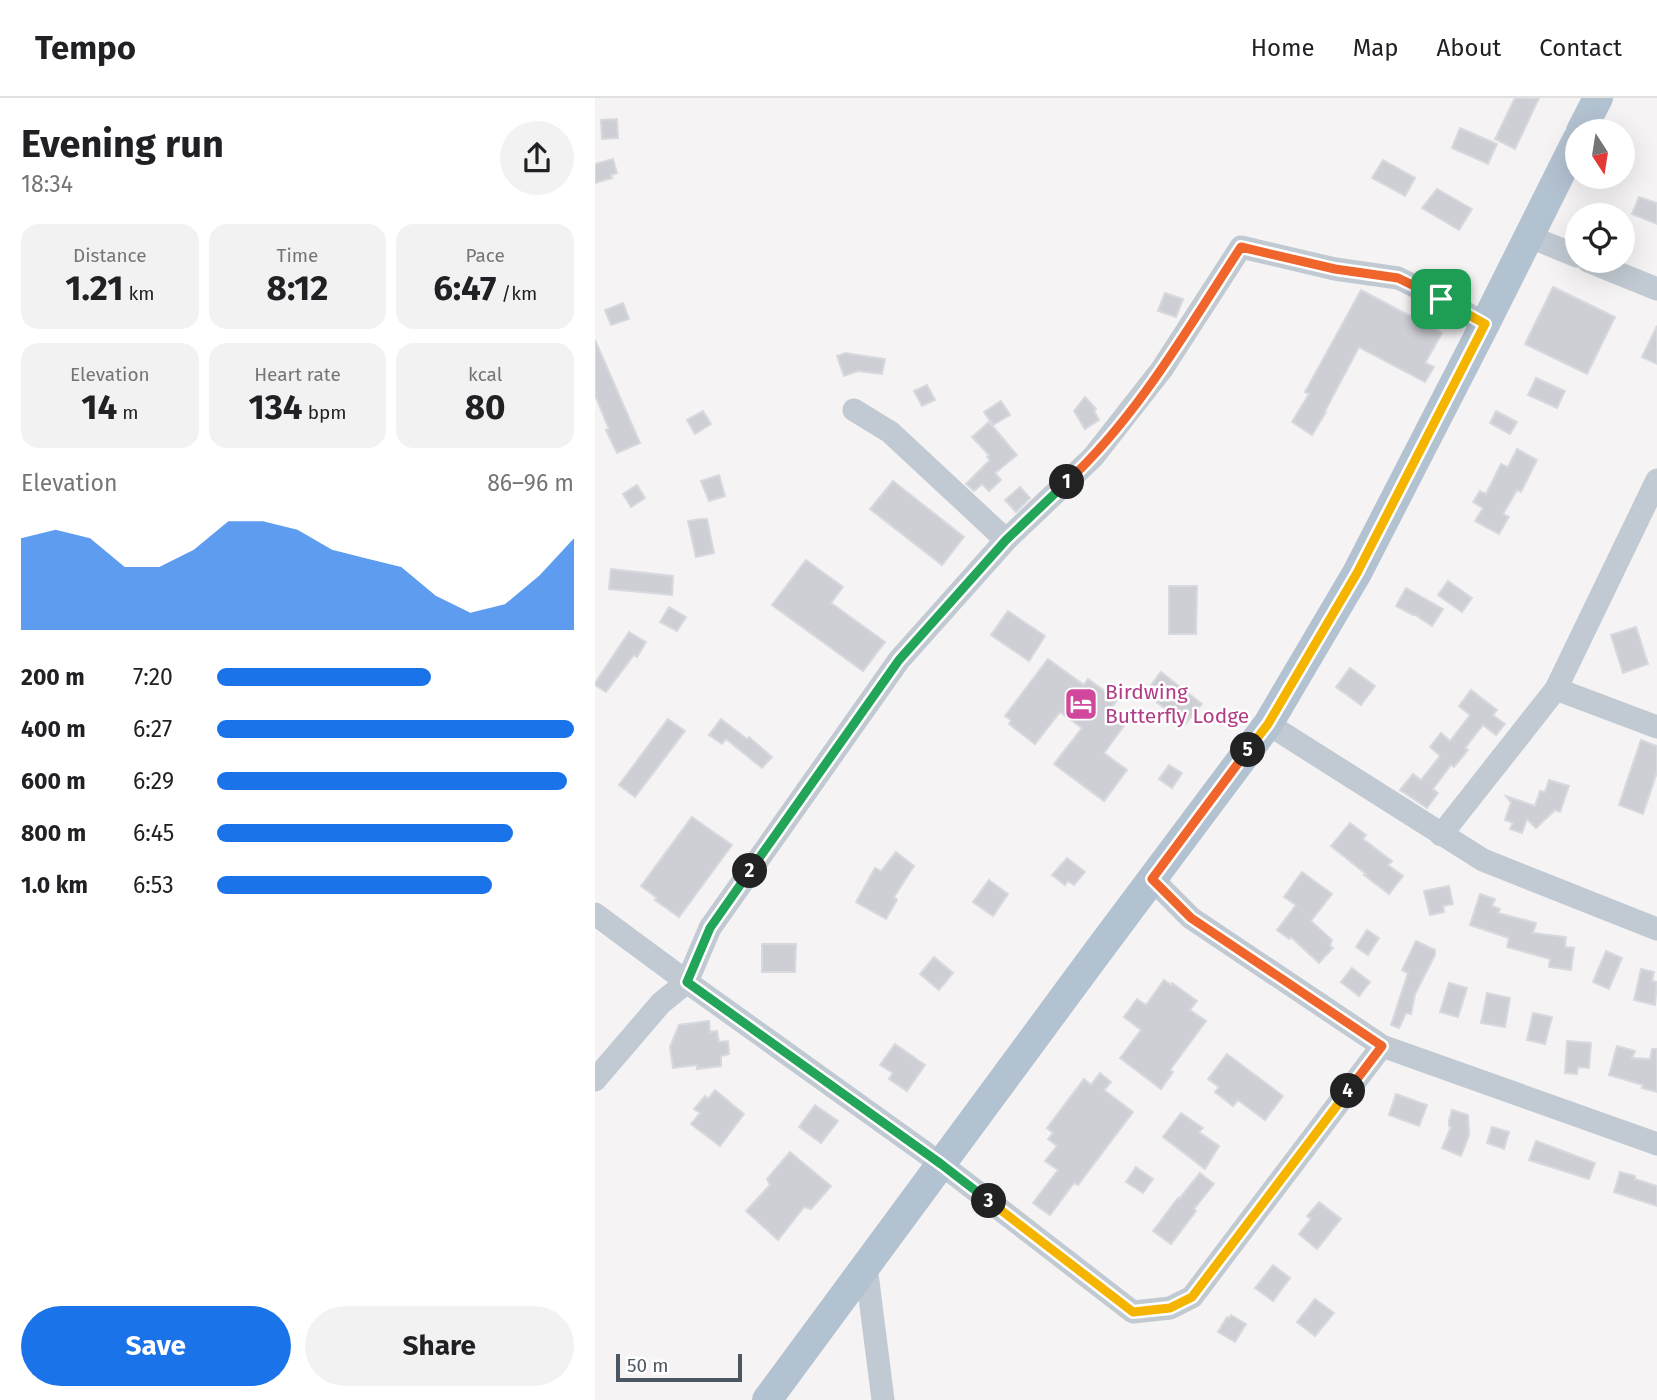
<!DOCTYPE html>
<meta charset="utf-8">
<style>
body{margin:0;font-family:"Fira Sans",sans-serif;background:#f2f2f2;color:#202124;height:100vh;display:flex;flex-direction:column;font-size:26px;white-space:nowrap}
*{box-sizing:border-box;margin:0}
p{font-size:23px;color:#757577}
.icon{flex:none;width:38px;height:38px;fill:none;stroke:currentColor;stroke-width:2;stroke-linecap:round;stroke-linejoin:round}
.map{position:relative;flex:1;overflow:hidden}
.drawer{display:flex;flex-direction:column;background:#fff;width:595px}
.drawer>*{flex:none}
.needle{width:46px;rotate:168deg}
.controls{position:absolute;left:970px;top:21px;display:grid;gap:14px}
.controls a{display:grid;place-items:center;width:70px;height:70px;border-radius:50%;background:#fff;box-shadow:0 7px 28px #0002;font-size:35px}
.scale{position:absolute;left:21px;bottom:18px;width:126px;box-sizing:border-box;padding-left:7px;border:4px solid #4a5661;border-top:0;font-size:19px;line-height:24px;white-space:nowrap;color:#4a5661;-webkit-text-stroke:5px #fff;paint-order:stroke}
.pin{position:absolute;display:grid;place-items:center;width:60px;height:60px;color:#fff;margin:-30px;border-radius:14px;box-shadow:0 4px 10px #0006}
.km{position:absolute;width:35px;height:35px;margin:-18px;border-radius:50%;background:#222;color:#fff;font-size:19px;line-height:35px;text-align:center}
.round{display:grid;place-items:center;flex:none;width:74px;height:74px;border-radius:37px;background:#f2f2f2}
.summary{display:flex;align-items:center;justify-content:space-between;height:119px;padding:0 21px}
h1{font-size:38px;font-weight:700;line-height:52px}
.figures{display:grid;grid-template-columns:repeat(3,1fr);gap:10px;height:119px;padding:7px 21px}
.figures div{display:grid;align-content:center;border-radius:18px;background:#f2f2f2;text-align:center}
.figures b{font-size:35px;font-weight:700}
.figures small{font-size:19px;font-weight:400}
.figures p{font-size:19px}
.chart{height:196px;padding:14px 21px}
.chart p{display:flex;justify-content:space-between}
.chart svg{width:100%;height:126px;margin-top:7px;fill:#1a73e8;opacity:.7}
.button{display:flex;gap:14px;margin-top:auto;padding:14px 21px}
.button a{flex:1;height:80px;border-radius:42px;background:#1a73e8;color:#fff;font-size:28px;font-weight:700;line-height:80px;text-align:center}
.button a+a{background:#f2f2f2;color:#202124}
ul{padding:0 21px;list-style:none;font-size:23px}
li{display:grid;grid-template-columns:112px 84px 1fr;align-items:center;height:52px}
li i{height:18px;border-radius:9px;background:#1a73e8}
header{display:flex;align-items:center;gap:42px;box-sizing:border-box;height:98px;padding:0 35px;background:#fff;border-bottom:2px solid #e0e0e0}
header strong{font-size:33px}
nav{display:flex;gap:38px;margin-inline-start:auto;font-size:24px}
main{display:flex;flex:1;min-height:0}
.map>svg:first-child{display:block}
</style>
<header>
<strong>Tempo</strong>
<nav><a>Home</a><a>Map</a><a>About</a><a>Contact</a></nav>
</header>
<main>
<section class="drawer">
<div class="summary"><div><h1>Evening run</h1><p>18:34</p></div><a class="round"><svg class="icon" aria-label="share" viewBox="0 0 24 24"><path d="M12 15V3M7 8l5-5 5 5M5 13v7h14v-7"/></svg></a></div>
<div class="figures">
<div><p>Distance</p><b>1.21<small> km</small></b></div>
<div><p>Time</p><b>8:12</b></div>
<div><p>Pace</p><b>6:47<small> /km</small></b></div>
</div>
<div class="figures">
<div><p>Elevation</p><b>14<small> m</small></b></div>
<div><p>Heart rate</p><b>134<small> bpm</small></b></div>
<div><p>kcal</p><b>80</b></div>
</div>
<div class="chart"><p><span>Elevation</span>86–96 m</p>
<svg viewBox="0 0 160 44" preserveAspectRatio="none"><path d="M0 44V12L10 9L20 12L30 22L40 22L50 16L60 6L70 6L80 9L90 16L100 19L110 22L120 32L130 38L140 35L150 25L160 12V44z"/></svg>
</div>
<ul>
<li><b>200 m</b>7:20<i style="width:60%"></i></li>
<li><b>400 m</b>6:27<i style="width:100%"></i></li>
<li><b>600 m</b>6:29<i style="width:98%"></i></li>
<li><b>800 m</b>6:45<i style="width:83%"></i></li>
<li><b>1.0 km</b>6:53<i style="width:77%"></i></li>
</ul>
<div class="button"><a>Save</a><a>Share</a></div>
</section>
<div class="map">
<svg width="1062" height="1302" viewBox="0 0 1062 1302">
<rect width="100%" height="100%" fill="#f5f3f3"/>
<path fill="#cdcfd5" stroke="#d7d9de" stroke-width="2" d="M920,0H944L920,51L900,41Z
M22,21L23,40L7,41L6,22Z
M865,30L902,46L893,66L857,50Z
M18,61L22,75L16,77L17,80L0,85V66Z
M788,62L820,80L810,98L777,80Z
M842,91L877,111L864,132L827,110Z
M1044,99L1062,105V126L1037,116Z
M958,189L1020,219L992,276L930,246Z
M766,192L847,235L830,265L839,269L830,284L764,249L730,313L731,314L717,337L697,324L714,296L710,294Z
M570,195L588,201L581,219L563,213Z
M28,205L34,221L16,227L10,212Z
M1062,228V266L1047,259Z
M0,242L45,345L22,355L11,332L14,331L0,297Z
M250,255L290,261L287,276L263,273L249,278L242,258Z
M941,280L970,293L962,310L933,297Z
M332,287L340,302L327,308L319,293Z
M490,299L501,311L499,313L504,322L490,331L479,313Z
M406,303L415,317L398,327L389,314Z
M108,313L116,326L100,336L92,322Z
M901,313L922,324L915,336L895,325Z
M394,324L422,357L400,375L406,382L394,393L387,386L379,393L371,386L395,362L392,359L394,357L377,339Z
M922,351L942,362L926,394L922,392L908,416L914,419L904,436L880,423L888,410L878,404L885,393L891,396L906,366L913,369Z
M124,377L130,398L114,403L106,383Z
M298,383L369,439L347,467L275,411Z
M42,387L50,400L36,409L28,396Z
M425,389L435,400L421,414L410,402Z
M106,421H112L119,455L101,459L93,423Z
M211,462L248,489L236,505L290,544L268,573L177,507Z
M16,471L78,478L77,497L14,491Z
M853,483L877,500L867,514L843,497Z
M574,488H602L601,536H574Z
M811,490L848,511L837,528L819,516L818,517L801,508Z
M74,509L91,519L82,533L65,524Z
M413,513L450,538L434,563L396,537Z
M1041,529L1053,566L1028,575L1016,537Z
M34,534L51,544L42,559L39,557L11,594L0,587V585Z
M453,561L489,587L493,581L507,591L522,602L517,609L534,621L509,655L532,672L509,703L459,666L487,630L465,614L440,646L414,626L416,622L410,618Z
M755,570L780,588L766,607L741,589Z
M566,574L607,606L590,626L550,595Z
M876,592L902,612L898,617L910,626L901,637L888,627L870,650L873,652L859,669L856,667L838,691L843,695L832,710L805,692L818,676L826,682L845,658L835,649L846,635L855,643L875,617L864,608Z
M73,621L90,633L40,699L24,687Z
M126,621L152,641L154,639L177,659L167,670L131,641L127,646L114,637Z
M1046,642L1062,648V674L1048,716L1024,707Z
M574,667L587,675L577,690L564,681Z
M954,682L974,688L965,714L960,712L941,730L932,721L927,735L915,731L918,725L910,722L916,704L911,698L940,708L945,693L950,694Z
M97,719L137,747L84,819L60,802L62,800L46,788Z
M755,725L771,737L768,741L797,763L793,767L808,778L794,796L769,777L771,776L736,748Z
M301,754L319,768L299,799L302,802L291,821L261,804L280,770L286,773Z
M472,760L490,774L479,787L473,783L470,787L457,777Z
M707,774L737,796L716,823L737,842L735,848L738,850L724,865L696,839L694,841L682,832L701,807L689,799Z
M394,782L413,796L398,818L378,804Z
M854,788L858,806L848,808L849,814L835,817L829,793Z
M885,796L900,801L897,808L905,811L903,815L941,825L938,835L971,839L970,849L979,850L976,872L954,869L955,861L912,849L914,840L875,827Z
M772,832L784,840L773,857L761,849Z
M821,843L840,852V857L820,896L816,916L811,915L804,930L796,927L813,875L807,872Z
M167,846H201L200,874H167Z
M1011,853L1027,860L1014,891L998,884Z
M339,859L358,875L344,892L325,876Z
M757,870L775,884L764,898L746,884Z
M1046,871L1059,874L1057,883L1062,884L1060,907L1039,902Z
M569,882L576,887L577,885L602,903L595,912L611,923L575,972L578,974L566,991L525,960L546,932L529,919L542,901L551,907Z
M854,885L872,890L863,919L845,914Z
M892,895L915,900L910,929L886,925Z
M938,915L957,919L950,946L932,942Z
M114,923L115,934L122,933L124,944L133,943L134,956L126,958V968L102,971V967L78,970L75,949L84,927Z
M972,943L996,945L994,970L983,969L982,976L970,975Z
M300,946L330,967L312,993L294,981L298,975L285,967Z
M1022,948L1040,953L1037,960L1055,961L1057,951H1062V994L1047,990L1048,987L1014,977Z
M632,956L688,998L670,1022L643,1002L638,1008L620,994L624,989L613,981Z
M505,975L516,984L509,992L538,1014L483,1087L479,1085L455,1117L438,1105L463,1072L450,1063L462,1048L453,1041L458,1035L452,1030L489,981L496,987Z
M120,992L149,1016L125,1048L96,1026L105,1015L99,1011L110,998L113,1001Z
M801,996L832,1007L824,1028L794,1017Z
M220,1007L243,1023L226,1045L204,1029Z
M857,1012L873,1017L874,1037L866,1058L847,1050L856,1029L854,1028V1023Z
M586,1015L608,1030L604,1034L624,1048L610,1071L568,1039Z
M897,1029L914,1034L909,1051L892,1045Z
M941,1043L1000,1065L994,1081L934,1062Z
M195,1054L236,1088L216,1111L209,1109L183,1142L151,1113L175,1087L172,1081Z
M541,1069L558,1081L548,1095L531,1084Z
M1025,1074L1040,1078V1081L1062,1088V1108L1019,1094Z
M605,1075L619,1086L599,1111L601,1113L576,1146L558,1133L583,1100L584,1101Z
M724,1104L746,1121L722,1151L704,1136L716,1121L712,1118Z
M678,1167L695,1180L678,1203L660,1190Z
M720,1201L739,1215L720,1238L702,1224Z
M636,1217L651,1226L640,1244L623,1234L632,1219L634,1220Z"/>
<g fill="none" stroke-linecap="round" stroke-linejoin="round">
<path stroke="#c1cad2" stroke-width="23" d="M933,138L982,158
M993,163L1062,191
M259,312L295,334L411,442
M961,591L1062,629
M673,626L888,762L1062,831
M846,737L961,591L1062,382
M557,781L596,820L787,948L1062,1046
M0,816L92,884L346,1066L538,1214L575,1210L597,1199L787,948
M0,982L66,905L92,884L115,830L304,562L411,442L498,359L567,271L646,149L740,171L803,180L846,201L890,226
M271,1168L288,1302"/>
<path stroke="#b3c2d1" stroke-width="30" d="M986,33L1003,0
M172,1302L501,856L673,626L762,475L890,226L982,42"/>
</g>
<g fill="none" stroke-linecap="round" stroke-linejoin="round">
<defs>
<path id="split-1" d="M472,384C543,318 593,230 646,149L740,171L803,180L846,201"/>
<path id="split-2" d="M155,773L304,562L411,442L472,384"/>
<path id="split-3" d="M155,773L115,830L92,884L346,1066L394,1103"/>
<path id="split-4" d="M394,1103L538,1214L575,1210L597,1199L753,993"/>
<path id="split-5" d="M653,652L557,781L596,820L787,948L753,993"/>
<path id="split-6" d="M653,652L673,626L762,475L890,226L846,201"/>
</defs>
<use href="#split-1" stroke="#fff" stroke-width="14"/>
<use href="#split-2" stroke="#fff" stroke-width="14"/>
<use href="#split-3" stroke="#fff" stroke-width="14"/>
<use href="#split-4" stroke="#fff" stroke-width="14"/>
<use href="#split-5" stroke="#fff" stroke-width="14"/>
<use href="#split-6" stroke="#fff" stroke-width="14"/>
<use href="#split-1" stroke="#f0652b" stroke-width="9"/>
<use href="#split-2" stroke="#22a559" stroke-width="9"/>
<use href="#split-3" stroke="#22a559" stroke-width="9"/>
<use href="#split-4" stroke="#f5b400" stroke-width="9"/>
<use href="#split-5" stroke="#f0652b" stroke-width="9"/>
<use href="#split-6" stroke="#f5b400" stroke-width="9"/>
</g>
<defs>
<symbol id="hotel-square" viewBox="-11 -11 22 22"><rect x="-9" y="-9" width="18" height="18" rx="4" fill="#d1479c" stroke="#fff"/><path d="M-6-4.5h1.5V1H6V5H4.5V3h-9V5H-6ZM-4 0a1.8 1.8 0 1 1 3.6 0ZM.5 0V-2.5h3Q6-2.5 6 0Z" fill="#fff"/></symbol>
</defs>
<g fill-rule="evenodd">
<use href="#hotel-square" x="467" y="587" width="38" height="38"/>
</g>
<g text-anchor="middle" stroke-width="5" stroke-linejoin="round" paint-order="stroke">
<g font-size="21" fill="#b23c85" stroke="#fff" text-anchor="start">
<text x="510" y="601">Birdwing<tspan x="510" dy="24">Butterfly Lodge</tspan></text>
</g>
</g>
</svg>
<div class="controls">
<a><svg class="needle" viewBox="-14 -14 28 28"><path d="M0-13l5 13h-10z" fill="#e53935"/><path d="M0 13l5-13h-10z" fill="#757577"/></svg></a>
<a><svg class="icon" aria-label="locate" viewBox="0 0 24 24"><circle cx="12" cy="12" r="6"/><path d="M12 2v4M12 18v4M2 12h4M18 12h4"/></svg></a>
</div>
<div class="scale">50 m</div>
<div class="pin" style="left:846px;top:201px;background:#1e9e55"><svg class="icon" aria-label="arrive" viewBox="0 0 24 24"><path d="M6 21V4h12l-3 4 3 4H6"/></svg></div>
<b class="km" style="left:472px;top:384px">1</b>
<b class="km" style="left:155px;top:773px">2</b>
<b class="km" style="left:394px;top:1103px">3</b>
<b class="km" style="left:753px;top:993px">4</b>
<b class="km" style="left:653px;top:652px">5</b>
</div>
</main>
